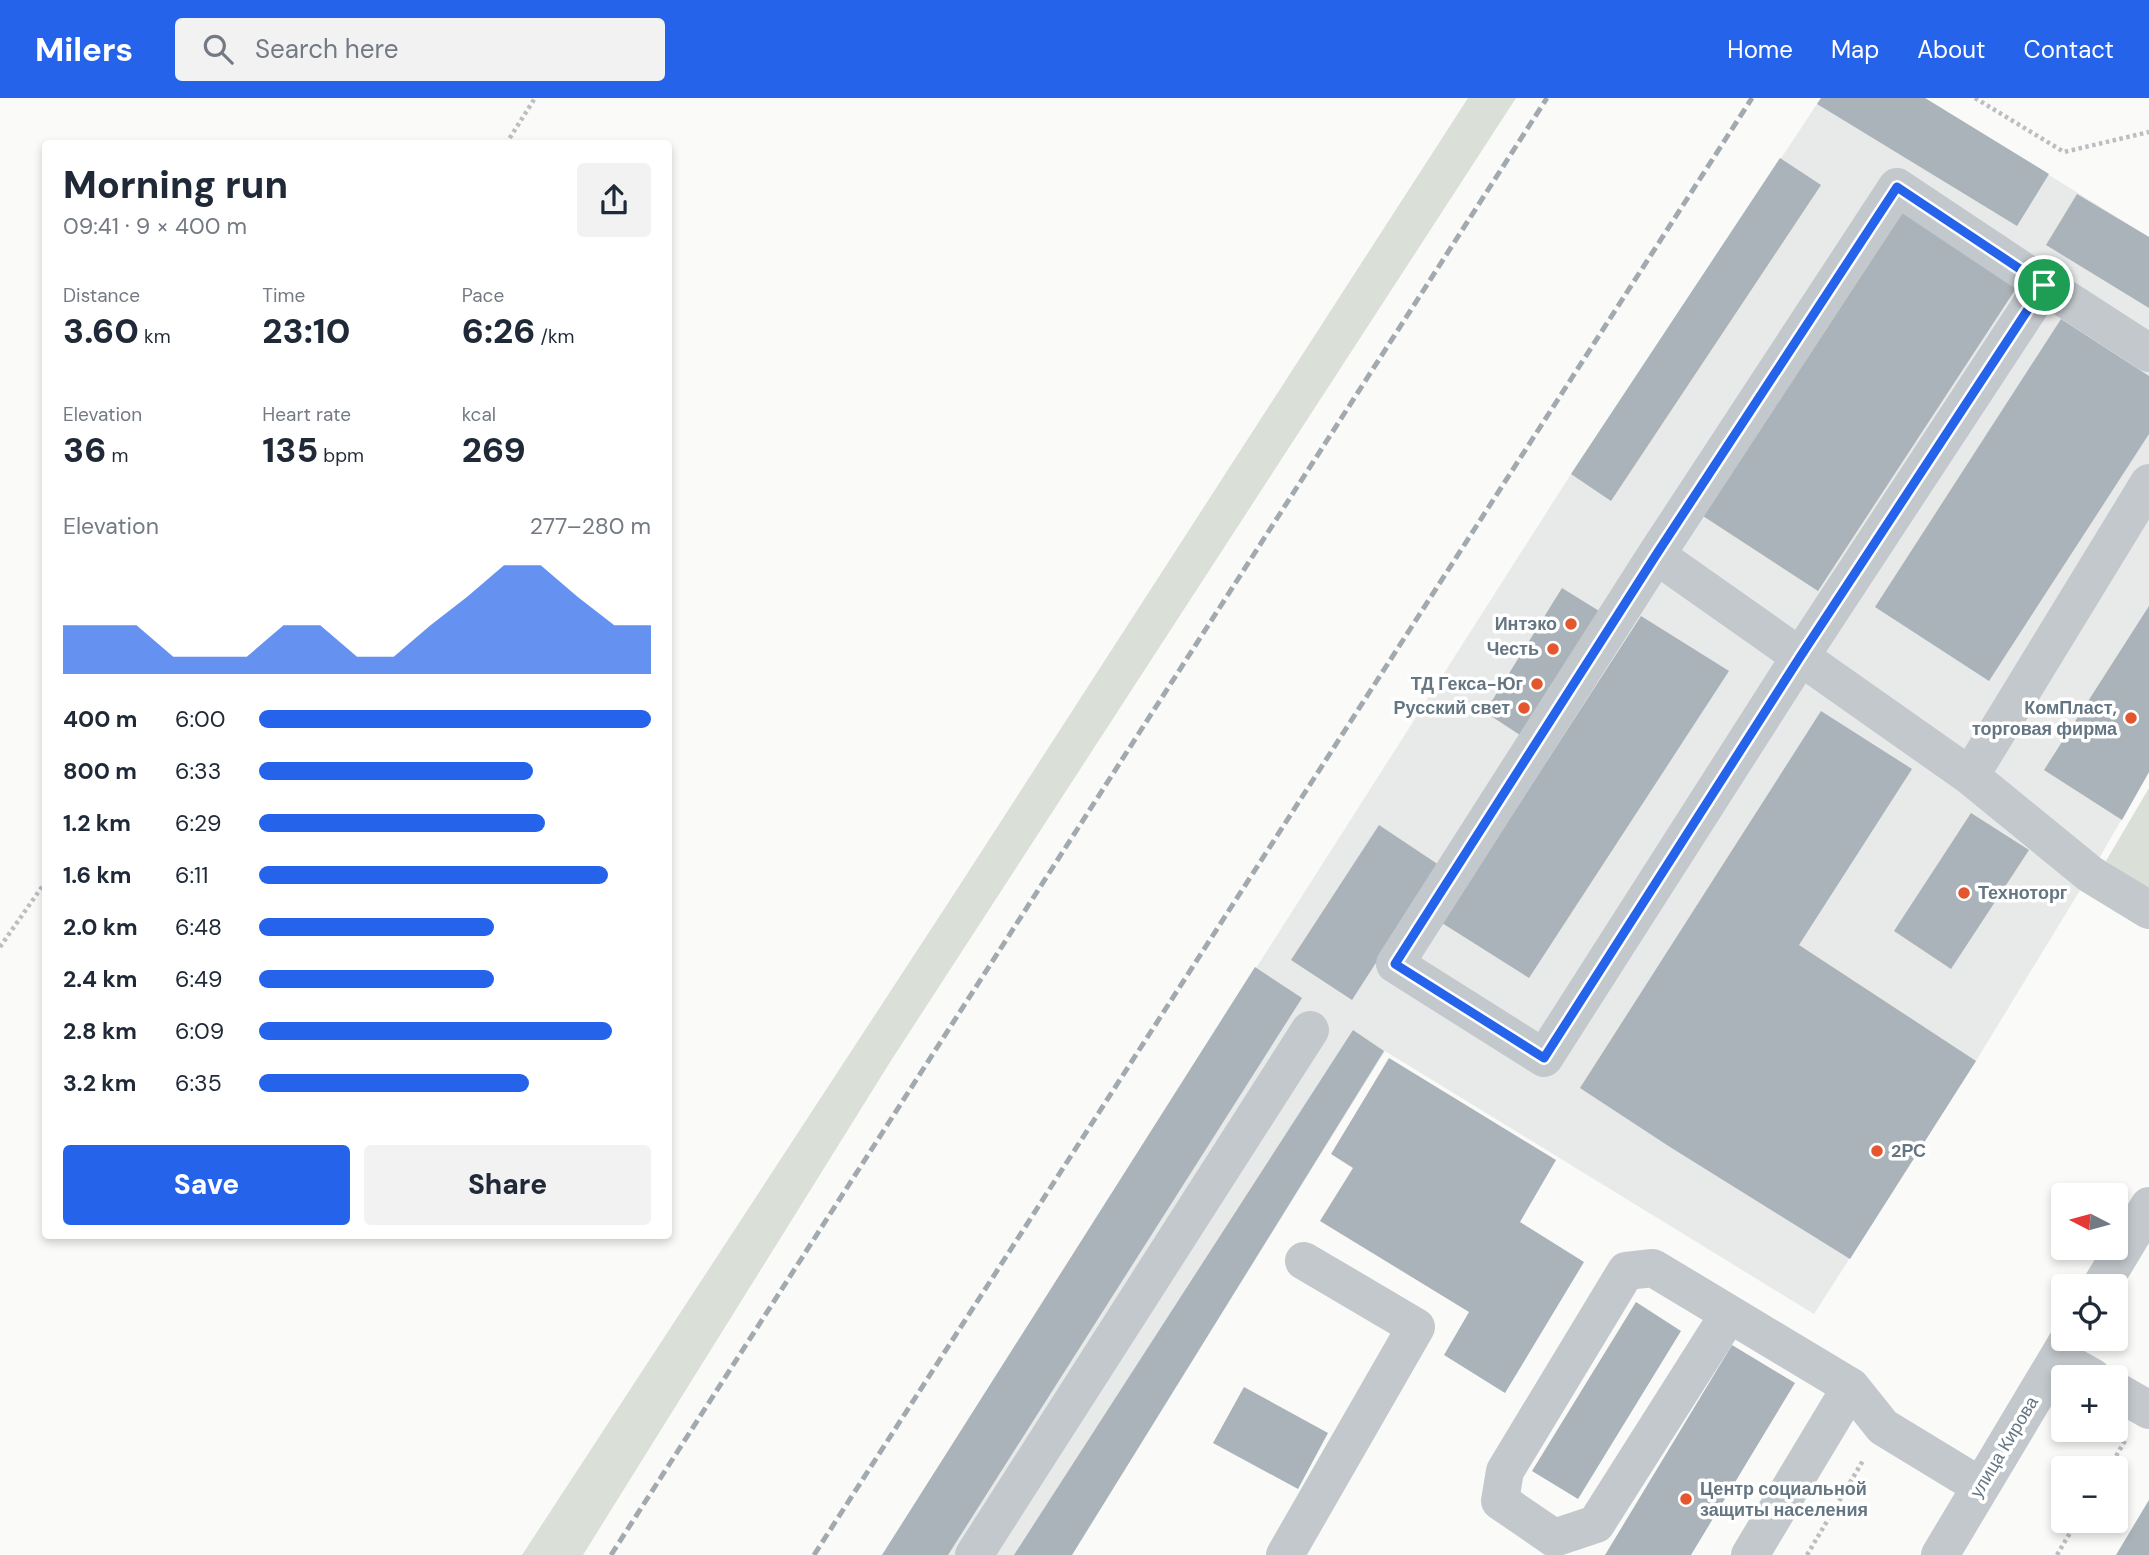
<!DOCTYPE html>
<meta charset="utf-8">
<style>
body{margin:0;font-family:"DM Sans",sans-serif;background:#f2f2f3;color:#1f2937;height:100vh;display:flex;flex-direction:column;font-size:26px;white-space:nowrap}
*{box-sizing:border-box;margin:0}
p{font-size:23px;color:#747a83}
.icon{flex:none;width:38px;height:38px;fill:none;stroke:currentColor;stroke-width:2;stroke-linecap:round;stroke-linejoin:round}
.map{position:relative;flex:1;overflow:hidden}
.side{position:absolute;left:42px;top:42px;width:630px;height:1099px;display:flex;flex-direction:column;background:#fff;border-radius:7px;box-shadow:0 4px 10px #0003}
.side>*{flex:none}
.needle{width:46px;rotate:276deg}
.controls{position:absolute;left:2051px;top:1085px;display:grid;gap:14px}
.controls a{display:grid;place-items:center;width:77px;height:77px;border-radius:7px;background:#fff;box-shadow:0 4px 10px #0003;font-size:35px}
.pin{position:absolute;display:grid;place-items:center;width:60px;height:60px;color:#fff;margin:-30px;border:4px solid #fff;border-radius:50%;box-shadow:0 2px 7px #0007}
.round{display:grid;place-items:center;flex:none;width:74px;height:74px;border-radius:7px;background:#f2f2f3}
.headline{display:flex;align-items:center;justify-content:space-between;height:119px;padding:0 21px}
h1{font-size:38px;font-weight:800;line-height:52px}
.figures{display:grid;grid-template-columns:repeat(3,1fr);gap:10px;height:119px;padding:7px 21px}
.figures div{display:grid;align-content:center}
.figures b{font-size:35px;font-weight:800}
.figures small{font-size:19px;font-weight:400}
.figures p{font-size:19px}
.chart{height:196px;padding:14px 21px}
.chart p{display:flex;justify-content:space-between}
.chart svg{width:100%;height:126px;margin-top:7px;fill:#2563eb;opacity:.7}
.button{display:flex;gap:14px;margin-top:auto;padding:14px 21px}
.button a{flex:1;height:80px;border-radius:7px;background:#2563eb;color:#fff;font-size:28px;font-weight:800;line-height:80px;text-align:center}
.button a+a{background:#f2f2f3;color:#1f2937}
ul{padding:0 21px;list-style:none;font-size:23px}
li{display:grid;grid-template-columns:112px 84px 1fr;align-items:center;height:52px}
li i{height:18px;border-radius:9px;background:#2563eb}
header{display:flex;align-items:center;gap:42px;box-sizing:border-box;height:98px;padding:0 35px;background:#2563eb;color:#fff}
header strong{font-size:33px}
nav{display:flex;gap:38px;margin-inline-start:auto;font-size:24px}
.search{width:490px;height:63px;background:#f2f2f3;display:flex;align-items:center;gap:18px;box-sizing:border-box;padding:0 24px;border-radius:7px;color:#747a83;font-size:26px}
.map>svg:first-child{display:block}
</style>
<header>
<strong>Milers</strong>
<div class="search"><svg class="icon" aria-label="search" viewBox="0 0 24 24"><circle cx="10" cy="10" r="6"/><path d="M15 15l6 6"/></svg>Search here</div>
<nav><a>Home</a><a>Map</a><a>About</a><a>Contact</a></nav>
</header>
<div class="map">
<svg width="2149" height="1457" viewBox="0 0 2149 1457">
<rect width="100%" height="100%" fill="#fafaf8"/>
<path fill="#e8e9e9" d="M1821,0H1925L2149,139V674L2090,776L1976,963L1814,1216L1385,953L1072,1457H882L1571,376Z"/>
<path fill="#dadfd7" d="M1468,0H1516L892,961L583,1457H522L954,796Z
M2149,690V793L2106,763Z"/>
<path fill="#aab3b9" d="M1821,0H1925L2049,76L2017,128L1817,6Z
M1780,60L1821,87L1611,403L1571,376Z
M2077,96L2149,139V210L2046,147Z
M1903,114L2017,189L1818,493L1703,418Z
M2061,221L2149,278V336L1989,583L1875,509Z
M1562,490L1604,516L1526,641L1485,614Z
M2149,508V674L2122,722L2044,672Z
M1641,518L1729,573L1529,880L1442,825Z
M1821,613L1912,671L1799,847L1976,963L1850,1161L1670,1049L1580,990Z
M1971,715L2029,752L1951,871L1894,833Z
M1379,727L1439,767L1352,902L1291,862Z
M1255,869L1302,900L948,1457H882Z
M1353,932L1384,953L1072,1457H1014Z
M1389,960L1556,1062L1520,1124L1584,1164L1505,1295L1444,1257L1469,1214L1320,1123L1353,1070L1331,1056Z
M1636,1204L1681,1233L1578,1401L1532,1373Z
M1732,1247L1795,1285L1691,1457H1605Z
M1244,1289L1328,1335L1298,1391L1213,1345Z
M2149,1402V1457H2116Z"/>
<g fill="none" stroke-linecap="round" stroke-linejoin="round">
<path stroke="#bbbfc2" stroke-width="4.5" stroke-dasharray="3.5 3.5" stroke-linecap="butt" d="M1975,0L2064,54L2149,34
M506,46L535,0
M0,849L46,783
M2109,1370L2126,1341
M1807,1457L1864,1361
M2057,1457L2077,1423"/>
<path stroke="#c3c8cc" stroke-width="38" d="M2044,187L1897,89L1656,457L1395,866L1544,960L1800,559L2044,187L2149,255
M1656,457L1970,678L2090,776L2149,812
M1970,678L2149,385
M2101,1188L2149,1108
M1729,1216L1596,1426L1554,1440L1500,1403L1505,1373L1626,1173L1653,1170L1851,1289L1883,1329L1980,1388
M2058,1260L2092,1279
M2116,1293L2149,1312
M974,1457L1310,932
M1285,1457L1416,1229L1304,1163
M1750,1457L1851,1289
M1940,1457L2069,1241"/>
<path stroke="#a2aab0" stroke-width="5" stroke-dasharray="10 5" stroke-linecap="butt" d="M611,1457L1547,0
M814,1457L1752,0"/>
</g>
<g fill="none" stroke-linecap="round" stroke-linejoin="round">
<defs>
<path id="route" d="M1897,89L2044,187L1800,559L1544,960L1395,866L1656,457Z"/>
</defs>
<use href="#route" stroke="#fff" stroke-width="14"/>
<use href="#route" stroke="#2563eb" stroke-width="9"/>
</g>
<g fill="#e4572e" stroke="#fff" stroke-width="2.5">
<circle cx="1571" cy="526" r="7"/>
<circle cx="1553" cy="551" r="7"/>
<circle cx="1537" cy="586" r="7"/>
<circle cx="1524" cy="610" r="7"/>
<circle cx="2131" cy="620" r="7"/>
<circle cx="1964" cy="795" r="7"/>
<circle cx="1877" cy="1053" r="7"/>
<circle cx="1686" cy="1401" r="7"/>
</g>
<g text-anchor="middle" stroke-width="7" stroke-linejoin="round" paint-order="stroke">
<g font-size="18" font-weight="bold" fill="#657683" stroke="#fff" text-anchor="end">
<text x="1557" y="532">Интэко</text>
<text x="1539" y="557">Честь</text>
<text x="1523" y="592">ТД Гекса-Юг</text>
<text x="1510" y="616">Русский свет</text>
<text x="2117" y="616">КомПласт,<tspan x="2117" dy="21">торговая фирма</tspan></text>
<text x="1978" y="801" text-anchor="start">Техноторг</text>
<text x="1891" y="1059" text-anchor="start">2РС</text>
<text x="1700" y="1397" text-anchor="start">Центр социальной<tspan x="1700" dy="21">защиты населения</tspan></text>
</g>
<g font-size="18" fill="#657683" stroke="#fff">
<text transform="translate(2004 1349) rotate(-59)" y="6">улица Кирова</text>
</g>
</g>
</svg>
<div class="controls">
<a><svg class="needle" viewBox="-14 -14 28 28"><path d="M0-13l5 13h-10z" fill="#e53935"/><path d="M0 13l5-13h-10z" fill="#747a83"/></svg></a>
<a><svg class="icon" aria-label="locate" viewBox="0 0 24 24"><circle cx="12" cy="12" r="6"/><path d="M12 2v4M12 18v4M2 12h4M18 12h4"/></svg></a>
<a>+</a>
<a>−</a>
</div>
<div class="pin" style="left:2044px;top:187px;background:#1e9e55"><svg class="icon" aria-label="arrive" viewBox="0 0 24 24"><path d="M6 21V4h12l-3 4 3 4H6"/></svg></div>
<section class="side">
<div class="headline"><div><h1>Morning run</h1><p>09:41 · 9 × 400 m</p></div><a class="round"><svg class="icon" aria-label="share" viewBox="0 0 24 24"><path d="M12 15V3M7 8l5-5 5 5M5 13v7h14v-7"/></svg></a></div>
<div class="figures">
<div><p>Distance</p><b>3.60<small> km</small></b></div>
<div><p>Time</p><b>23:10</b></div>
<div><p>Pace</p><b>6:26<small> /km</small></b></div>
</div>
<div class="figures">
<div><p>Elevation</p><b>36<small> m</small></b></div>
<div><p>Heart rate</p><b>135<small> bpm</small></b></div>
<div><p>kcal</p><b>269</b></div>
</div>
<div class="chart"><p><span>Elevation</span>277–280 m</p>
<svg viewBox="0 0 160 44" preserveAspectRatio="none"><path d="M0 44V27L10 27L20 27L30 38L40 38L50 38L60 27L70 27L80 38L90 38L100 27L110 17L120 6L130 6L140 17L150 27L160 27V44z"/></svg>
</div>
<ul>
<li><b>400 m</b>6:00<i style="width:100%"></i></li>
<li><b>800 m</b>6:33<i style="width:70%"></i></li>
<li><b>1.2 km</b>6:29<i style="width:73%"></i></li>
<li><b>1.6 km</b>6:11<i style="width:89%"></i></li>
<li><b>2.0 km</b>6:48<i style="width:60%"></i></li>
<li><b>2.4 km</b>6:49<i style="width:60%"></i></li>
<li><b>2.8 km</b>6:09<i style="width:90%"></i></li>
<li><b>3.2 km</b>6:35<i style="width:69%"></i></li>
</ul>
<div class="button"><a>Save</a><a>Share</a></div>
</section>
</div>
